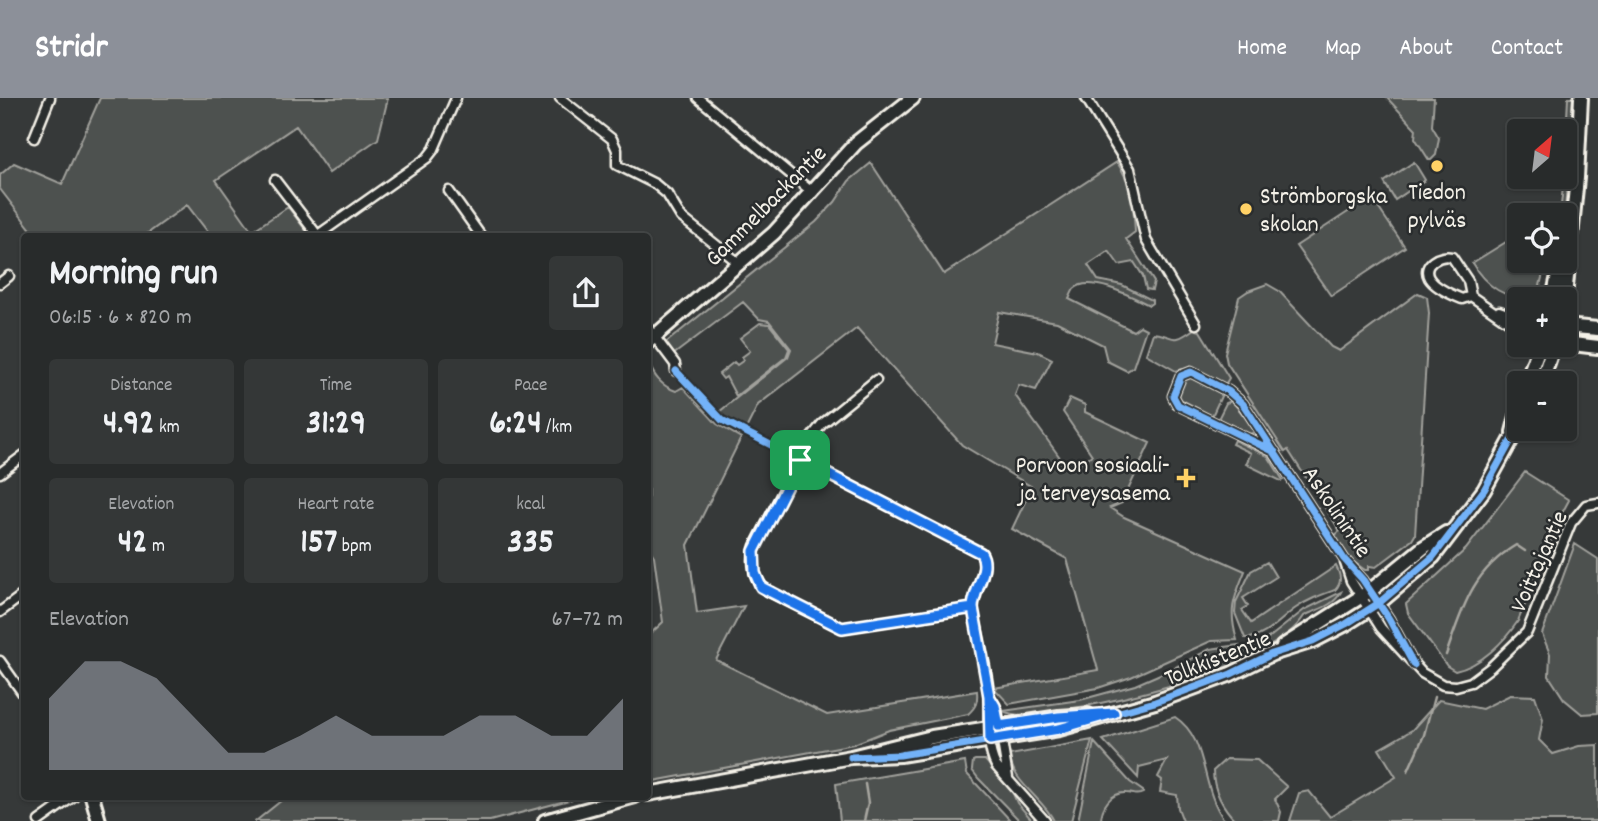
<!DOCTYPE html>
<meta charset="utf-8">
<style>
body{margin:0;font-family:Dekko,sans-serif;background:#343737;color:#f1f3f6;height:100vh;display:flex;flex-direction:column;font-size:26px;white-space:nowrap}
*{box-sizing:border-box;margin:0}
p{font-size:23px;color:#a5a7a9}
.icon{flex:none;width:38px;height:38px;fill:none;stroke:currentColor;stroke-width:2;stroke-linecap:round;stroke-linejoin:round}
.map{position:relative;flex:1;overflow:hidden}
.side{position:absolute;left:21px;top:135px;width:630px;height:567px;display:flex;flex-direction:column;background:#282b2b;border-radius:7px;box-shadow:0 2px 5px #0004,0 0 0 2px #444747}
.side>*{flex:none}
.needle{width:46px;rotate:28deg}
.buttons{position:absolute;left:1507px;top:21px;display:grid;gap:14px}
.buttons a{display:grid;place-items:center;width:70px;height:70px;border-radius:7px;background:#282b2b;box-shadow:0 2px 5px #0004,0 0 0 2px #444747;font-size:35px}
.pin{position:absolute;display:grid;place-items:center;width:60px;height:60px;color:#fff;margin:-30px;border-radius:14px;box-shadow:0 4px 10px #0006}
.round{display:grid;place-items:center;flex:none;width:74px;height:74px;border-radius:7px;background:#343737}
.summary{display:flex;align-items:center;justify-content:space-between;height:119px;padding:0 28px}
h1{font-size:38px;font-weight:700;line-height:52px}
.figures{display:grid;grid-template-columns:repeat(3,1fr);gap:10px;height:119px;padding:7px 28px}
.figures div{display:grid;align-content:center;border-radius:7px;background:#343737;text-align:center}
.figures b{font-size:35px;font-weight:700}
.figures small{font-size:19px;font-weight:400}
.figures p{font-size:19px}
.chart{height:196px;padding:14px 28px}
.chart p{display:flex;justify-content:space-between}
.chart svg{width:100%;height:126px;margin-top:7px;fill:#8c9099;opacity:.7}
header{display:flex;align-items:center;gap:42px;box-sizing:border-box;height:98px;padding:0 35px;background:#8c9099;color:#fff}
header strong{font-size:33px}
nav{display:flex;gap:38px;margin-inline-start:auto;font-size:24px}
.map>svg:first-child{display:block}
</style>
<header>
<strong>Stridr</strong>
<nav><a>Home</a><a>Map</a><a>About</a><a>Contact</a></nav>
</header>
<div class="map">
<svg width="1598" height="723" viewBox="0 0 1598 723">
<rect width="100%" height="100%" fill="#363939"/>
<filter id="ink" filterUnits="userSpaceOnUse"><feTurbulence type="fractalNoise" baseFrequency=".0143" numOctaves="2"/><feDisplacementMap in="SourceGraphic" scale="14" xChannelSelector="R" yChannelSelector="G"/><feConvolveMatrix kernelMatrix="1 2 1 2 8 2 1 2 1" color-interpolation-filters="sRGB"/></filter>
<g filter="url(#ink)">
<path fill="#4e514f" stroke="#a1a19c" stroke-width="2" d="M100,0H388L378,41L329,75L296,28L216,82L252,133L288,109L310,138H211L187,107L144,138H36L0,91V77L14,65L62,86Z
M1387,0H1434L1432,28L1439,40L1436,57L1431,62H1429L1415,40L1416,31Z
M1568,0H1573L1565,113L1564,117H1560L1564,79Z
M1117,64C1134,91 1133,103 1135,134L1126,141L1154,184L1152,192L1146,191L1143,178L1134,164L1119,167L1109,153L1088,167L1098,182L1122,187L1152,202V205L1149,207C1133,199 1089,176 1074,191C1072,194 1071,197 1069,201L1133,233L1140,228L1146,231L1133,269L1127,273L1107,263L1103,247L1057,224L999,214L992,245L1038,254L1052,261L1036,292L1019,287L1015,297L1069,372L1092,357L1063,314L1070,300L1085,307V314L1150,345L1122,405L1110,410L1124,419L1245,473C1234,500 1228,512 1237,542L1211,543L1131,579L1098,590L1009,606L994,590L1098,572L1067,461L1012,431L1032,389L962,347L857,230L758,307L746,331L724,320L719,314L788,259L791,251L769,223L759,221L743,204L673,257L663,247L816,124L835,104L849,83L871,65L944,176Z
M1414,64L1425,82L1395,102L1384,84Z
M1371,99L1405,149L1331,198L1296,148Z
M1519,136V163H1546L1538,196L1533,201C1505,201 1486,189 1472,165Z
M1267,186L1279,193L1331,249L1339,253L1418,195L1427,199L1429,215L1415,437L1412,442L1376,469L1369,468V472H1365L1347,459L1334,438L1340,433L1288,352L1285,354L1227,265L1225,255L1239,199L1248,193Z
M760,225L769,226L789,251L786,259L736,298L726,279L723,281L719,276L734,264L737,267L744,262L742,259L750,253L740,240Z
M1194,231L1200,233L1229,280L1225,287C1209,278 1194,265 1176,273L1146,256L1153,235C1176,237 1170,248 1194,231Z
M648,264C654,278 661,288 676,293L683,289L717,326L741,340L688,447L697,515L744,508L716,562L827,617L977,593C978,604 976,609 968,616L889,632L854,646L648,684V538L663,524L654,458L648,449Z
M1189,279L1222,296L1212,318L1180,301C1178,294 1182,282 1189,279Z
M1232,303L1254,330L1253,335L1249,336L1218,321L1226,305Z
M1234,342L1268,358L1283,382L1281,383L1246,366L1251,355L1232,346Z
M1525,374L1569,402L1553,432L1555,434L1518,523C1504,544 1480,568 1455,573L1447,568L1408,515L1406,506L1466,451Z
M1575,446L1598,461V615L1582,616L1564,601L1549,578L1550,556L1542,536Z
M1267,464L1276,479L1243,500L1248,508L1242,512L1251,525L1336,468C1340,476 1343,484 1335,492C1321,497 1309,501 1296,510C1280,521 1265,541 1245,540L1235,515L1236,504L1251,473Z
M1341,494C1333,509 1317,511 1304,518C1273,568 1119,604 1061,612C1044,615 1020,621 1003,613L1080,602L1135,587L1174,570L1210,551L1238,547L1245,552L1270,539L1304,512Z
M1510,597L1535,598L1543,621L1539,642L1553,656L1579,648L1598,647V723H1290L1299,695L1309,693L1330,719L1396,679L1379,651L1412,632L1439,602L1482,611Z
M1175,619C1210,642 1199,689 1225,723H1183L1178,710L1177,697L1160,694L1162,682L1158,679L1167,662L1139,669L1138,680L1103,642Z
M1092,642L1071,723H1054C1044,701 1010,683 1010,657Z
M1094,644L1130,684L1143,693V695C1136,699 1134,695 1126,695C1111,694 1101,709 1101,723H1078Z
M1226,661L1257,662L1287,689L1275,701L1281,714L1279,723H1236C1223,710 1213,692 1213,673Z
M975,662H985L1012,693L1017,705L1033,723H1020L978,680L972,672L973,663Z
M965,664L967,676L1011,723H840L836,686Z
M287,698H584L490,723H256Z"/>
<g fill="none" stroke-linecap="round" stroke-linejoin="round">
<path stroke="#a8a7a1" stroke-width="2.5" d="M1446,557C1462,512 1471,474 1516,447L1525,453
M1408,673L1424,637L1434,599
M864,723L868,705L865,686"/>
<defs>
<path id="street" d="M560,0L612,41L617,52V67L655,86L667,96L681,119L740,166
M698,0L812,94
M1086,0L1130,71L1146,142L1196,226
M34,40L50,0
M275,82L318,138
M449,93L481,138
M318,137L427,60L434,51L456,0
M0,185L9,178
M1471,198L1468,183L1452,159C1440,156 1421,166 1429,180C1435,190 1452,197 1462,201L1471,198L1519,231
M1499,213L1519,220
M648,230L675,266L676,273
M876,282L822,326L810,341L755,448C751,464 753,484 768,493L842,530L973,510
M1275,354L1178,307L1173,298L1181,278L1191,274L1228,293L1243,306L1344,461L1363,482L1389,521L1414,567
M800,362L981,455C991,470 973,493 973,510C978,539 987,569 989,598C990,621 985,646 996,668L1045,723
M0,375L24,357
M1345,465L1351,483L1381,530L1422,575L1443,587L1456,588L1471,584L1491,569L1527,534L1571,425L1586,407L1598,405
M0,514L24,496
M0,563L24,597
M989,598L997,612L1008,680
M39,723L74,698"/>
<path id="secondary" d="M1553,201L1561,163
M1564,208L1577,80L1581,0
M1564,228L1598,231
M648,244L774,135L856,45L913,0
M1564,245L1598,249
M1526,285L1540,247
M1541,285L1554,247
M1513,334L1519,311
M1283,548L1370,493L1424,449L1446,435
M851,659L900,657L1059,631L1155,604L1231,576L1272,556L1313,543L1346,526L1379,505L1433,459L1484,392L1519,328
M648,696L851,659L932,639L1059,619L1088,617
M92,698L99,723
M545,723L635,698"/>
</defs>
<use href="#street" stroke="#f4f1e8" stroke-width="13"/>
<use href="#secondary" stroke="#f4f1e8" stroke-width="18"/>
<use href="#street" stroke="#2a2d2e" stroke-width="8"/>
<use href="#secondary" stroke="#2a2d2e" stroke-width="12"/>
<defs>
<path id="cycleway" d="M676,273L722,322L800,362
M1275,354L1178,307L1173,298L1181,278L1191,274L1228,293L1243,306L1344,461L1363,482L1389,521L1414,567
M851,659L900,657L1059,631L1155,604L1231,576L1272,556L1313,543L1346,526L1379,505L1433,459L1484,392L1519,328"/>
</defs>
<use href="#cycleway" stroke="#2a2d2e" stroke-width="11"/>
<use href="#cycleway" stroke="#73b2f8" stroke-width="7"/>
</g>
</g>
<g fill="none" stroke-linecap="round" stroke-linejoin="round" filter="url(#ink)">
<defs>
<path id="route" d="M800,362L754,453L755,475L761,489L842,530L973,510L989,598L995,608L999,628L1059,619L1114,615L1059,631L990,642L989,598L973,510C973,493 991,470 981,455L800,362"/>
</defs>
<use href="#route" stroke="#fff" stroke-width="14"/>
<use href="#route" stroke="#1a73e8" stroke-width="9"/>
</g>
<g fill="#ffd166" stroke="#2a2d2e" stroke-width="2.5">
<circle cx="1437" cy="68" r="7"/>
<circle cx="1246" cy="111" r="7"/>
<path d="M1182.5 369.5h7v7h7v7h-7v7h-7v-7h-7v-7h7z"/>
</g>
<g text-anchor="middle" stroke-width="5" stroke-linejoin="round" paint-order="stroke">
<g font-size="24" fill="#f4f1e8" stroke="#2a2d2e">
<text x="1437" y="101">Tiedon<tspan x="1437" dy="28">pylväs</tspan></text>
<text x="1260" y="105" text-anchor="start">Strömborgska<tspan x="1260" dy="28">skolan</tspan></text>
<text x="1170" y="374" text-anchor="end">Porvoon sosiaali-<tspan x="1170" dy="28">ja terveysasema</tspan></text>
</g>
<g font-size="24" fill="#f4f1e8" stroke="#2a2d2e">
<text transform="translate(765 107) rotate(-45)" y="8">Gammelbackantie</text>
<text transform="translate(1338 413) rotate(56)" y="8">Askolinintie</text>
<text transform="translate(1538 463) rotate(-66)" y="8">Voittajantie</text>
<text transform="translate(1217 559) rotate(-22)" y="8">Tolkkistentie</text>
</g>
</g>
</svg>
<div class="buttons">
<a><svg class="needle" viewBox="-14 -14 28 28"><path d="M0-13l5 13h-10z" fill="#e53935"/><path d="M0 13l5-13h-10z" fill="#a5a7a9"/></svg></a>
<a><svg class="icon" aria-label="locate" viewBox="0 0 24 24"><circle cx="12" cy="12" r="6"/><path d="M12 2v4M12 18v4M2 12h4M18 12h4"/></svg></a>
<a>+</a>
<a>−</a>
</div>
<div class="pin" style="left:800px;top:362px;background:#1e9e55"><svg class="icon" aria-label="arrive" viewBox="0 0 24 24"><path d="M6 21V4h12l-3 4 3 4H6"/></svg></div>
<section class="side">
<div class="summary"><div><h1>Morning run</h1><p>06:15 · 6 × 820 m</p></div><a class="round"><svg class="icon" aria-label="share" viewBox="0 0 24 24"><path d="M12 15V3M7 8l5-5 5 5M5 13v7h14v-7"/></svg></a></div>
<div class="figures">
<div><p>Distance</p><b>4.92<small> km</small></b></div>
<div><p>Time</p><b>31:29</b></div>
<div><p>Pace</p><b>6:24<small> /km</small></b></div>
</div>
<div class="figures">
<div><p>Elevation</p><b>42<small> m</small></b></div>
<div><p>Heart rate</p><b>157<small> bpm</small></b></div>
<div><p>kcal</p><b>335</b></div>
</div>
<div class="chart"><p><span>Elevation</span>67–72 m</p>
<svg viewBox="0 0 160 44" preserveAspectRatio="none"><path d="M0 44V19L10 6L20 6L30 12L40 25L50 38L60 38L70 32L80 25L90 32L100 32L110 32L120 25L130 25L140 32L150 32L160 19V44z"/></svg>
</div>
</section>
</div>
